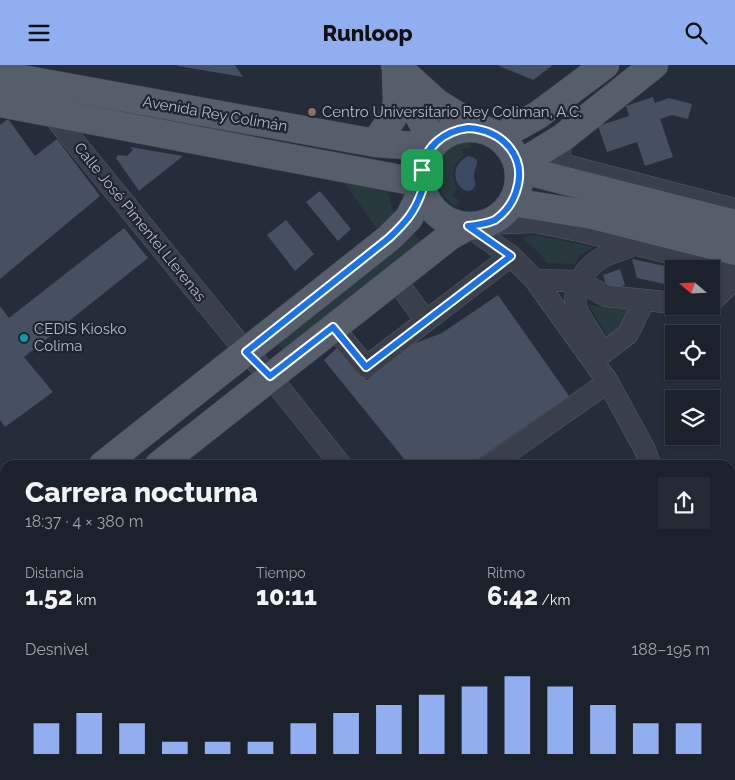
<!DOCTYPE html>
<html lang="es">
<meta charset="utf-8">
<style>
body{margin:0;font-family:Raleway,sans-serif;background:#252a34;color:#f1f3f6;height:100vh;display:flex;flex-direction:column;font-size:19px;white-space:nowrap}
*{box-sizing:border-box;margin:0}
p{font-size:16px;color:#a0a4a9}
.icon{flex:none;width:28px;height:28px;fill:none;stroke:currentColor;stroke-width:2;stroke-linecap:round;stroke-linejoin:round}
.map{position:relative;flex:1;overflow:hidden}
.side{position:absolute;left:0px;top:395px;width:735px;height:320px;display:flex;flex-direction:column;background:#1c222c;border-radius:15px 15px 0 0;box-shadow:0 1px 4px #0004,0 0 0 1px #3a3f48}
.side>*{flex:none}
.needle{width:32px;rotate:289deg}
.buttons{position:absolute;left:665px;top:195px;display:grid;gap:10px}
.buttons a{display:grid;place-items:center;width:55px;height:55px;border-radius:0px;background:#1c222c;box-shadow:0 1px 4px #0004,0 0 0 1px #3a3f48;font-size:25px}
.pin{position:absolute;display:grid;place-items:center;width:42px;height:42px;color:#fff;margin:-21px;border-radius:10px;box-shadow:0 2px 8px #0006}
.round{display:grid;place-items:center;flex:none;width:52px;height:52px;border-radius:0px;background:#252a34}
.head{display:flex;align-items:center;justify-content:space-between;height:85px;padding:0 25px}
h1{font-size:28px;font-weight:800;line-height:38px}
.stats{display:grid;grid-template-columns:repeat(3,1fr);gap:8px;height:85px;padding:5px 25px}
.stats div{display:grid;align-content:center}
.stats b{font-size:25px;font-weight:800}
.stats small{font-size:14px;font-weight:400}
.stats p{font-size:14px}
.chart{height:140px;padding:10px 25px}
.chart p{display:flex;justify-content:space-between}
.chart svg{width:100%;height:90px;margin-top:5px;stroke:#90aef0;stroke-width:6}
header{display:flex;justify-content:space-between;align-items:center;height:65px;padding:0 25px;background:#90aef0;color:#111;font-size:22px;font-weight:800}
.map>svg:first-child{display:block}
</style>
<header><svg class="icon" aria-label="menu" viewBox="0 0 24 24"><path d="M4 6h16M4 12h16M4 18h16"/></svg>Runloop<svg class="icon" aria-label="search" viewBox="0 0 24 24"><circle cx="10" cy="10" r="6"/><path d="M15 15l6 6"/></svg></header>
<div class="map">
<svg width="735" height="715" viewBox="0 0 735 715">
<rect width="100%" height="100%" fill="#252d3b"/>
<path fill="#283a3d" d="M471,74V83L462,84L464,91C452,99 451,111 457,124L452,130L459,135L457,142C422,120 430,80 471,74Z
M343,116L387,124L394,150L377,164Z
M411,164L422,179L284,287L275,276Z
M534,170L594,182L579,191L575,199L547,198L540,189L522,173Z
M588,240L631,245L622,267L610,275Z
M735,666V715H718L719,710H730V680Z
M58,710H176L174,715H62Z"/>
<path fill="#3c4963" d="M468,91L473,92L477,95C478,101 474,104 474,110C473,114 477,117 475,121C466,139 440,105 468,91Z"/>
<path fill="#465060" d="M178,0H235L243,12L178,1Z
M497,0H553L533,15Z
M653,32L655,38L669,33L692,39L688,54L672,50L660,54L673,92L645,101L637,77L607,87L598,61L629,51L626,41Z
M8,54L35,91L57,74L100,131L0,214V60Z
M130,82L183,91L139,126L116,93L118,90L127,91L133,85Z
M320,126L351,164L338,176L306,137Z
M286,155L314,189L295,206L267,170Z
M124,163L148,193L24,292L53,327L5,362L0,355V241L9,253Z
M632,194L674,203V221L637,213Z
M620,204L625,220L608,226L603,210Z
M498,230L569,331L470,400H409L324,295L339,281L367,315L413,279L442,268Z"/>
<g fill="none" stroke-linecap="round" stroke-linejoin="round">
<defs>
<path id="minor" d="M46,42L246,287L270,311L341,400
M562,73L559,93L569,101L735,144
M484,159L535,157L584,167L735,204
M468,161L511,191L535,215L608,317L645,385L650,400
M395,214L426,256
M535,215L579,216L606,231L674,238
M711,237L735,214
M333,262L366,302L511,191
M599,281C592,270 584,259 578,247C569,226 585,202 603,192C613,187 625,184 636,179
M603,288L628,269L644,236
M490,400L608,317
M44,710L47,715
M335,710L345,715
M190,715L192,710
M459,715L461,710
M601,715L604,710"/>
<path id="major" d="M395,0L437,38L479,64
M0,10L375,78L431,82
M398,12L434,79
M0,38L422,118
M421 112a49 49 0 1 1 98 0a49 49 0 1 1-98 0Z
M499,72L538,50L605,0
M375,78L393,52L397,37L396,8
M518,100L562,73L654,0
M519,104L735,159
M512,137L592,150L735,186
M103,400L389,173L409,153L423,124
M159,400L450,171L468,161
M0,482L5,478
M0,526L5,522"/>
</defs>
<use href="#minor" stroke="#575d69" stroke-width="22"/>
<use href="#major" stroke="#424854" stroke-width="29"/>
<use href="#minor" stroke="#393f4b" stroke-width="21"/>
<use href="#major" stroke="#575e6b" stroke-width="28"/>
<defs>
<path id="rail" d="M730,643L735,628
M701,715L703,710"/>
</defs>
<use href="#rail" stroke="#5b6372" stroke-width="5.5"/>
<use href="#rail" stroke="#1e2430" stroke-width="4" stroke-dasharray="11" stroke-linecap="butt"/>
</g>
<g fill="none" stroke-linecap="round" stroke-linejoin="round">
<defs>
<path id="route" d="M468,63C503,65 528,92 516,127C512,139 505,148 495,155C486,159 477,160 468,161L511,191L366,302L333,262L270,311L246,287L389,173C405,158 415,147 422,126C423,120 421,113 422,107C424,81 445,66 468,63Z"/>
</defs>
<use href="#route" stroke="#fff" stroke-width="10"/>
<use href="#route" stroke="#1a73e8" stroke-width="6"/>
</g>
<circle fill="#8d6e63" stroke="#1e2430" stroke-width="2" cx="312" cy="47" r="5"/>
<circle fill="#0f9aa8" stroke="#1e2430" stroke-width="2" cx="24" cy="273" r="5"/>
<g text-anchor="middle" stroke-width="4.5" stroke-linejoin="round" paint-order="stroke">
<g font-size="15" fill="#b4bac7" stroke="#1e2430" text-anchor="start">
<text x="322" y="52">Centro Universitario Rey Coliman, A.C.</text>
<text x="34" y="269">CEDIS Kiosko<tspan x="34" dy="17">Colima</tspan></text>
</g>
<g font-size="15" fill="#b4bac7" stroke="#1e2430">
<text transform="translate(215 49) rotate(10)" y="5">Avenida Rey Colimán</text>
<text transform="translate(140 157) rotate(51)" y="5">Calle José Pimentel Llerenas</text>
</g>
</g>
</svg>
<div class="buttons">
<a><svg class="needle" viewBox="-14 -14 28 28"><path d="M0-13l5 13h-10z" fill="#e53935"/><path d="M0 13l5-13h-10z" fill="#a0a4a9"/></svg></a>
<a><svg class="icon" aria-label="locate" viewBox="0 0 24 24"><circle cx="12" cy="12" r="6"/><path d="M12 2v4M12 18v4M2 12h4M18 12h4"/></svg></a>
<a><svg class="icon" aria-label="layers" viewBox="0 0 24 24"><path d="M12 4l9 5-9 5-9-5zM3 14l9 5 9-5"/></svg></a>
</div>
<div class="pin" style="left:422px;top:105px;background:#1e9e55"><svg class="icon" aria-label="arrive" viewBox="0 0 24 24"><path d="M6 21V4h12l-3 4 3 4H6"/></svg></div>
<section class="side">
<div class="head"><div><h1>Carrera nocturna</h1><p>18:37 · 4 × 380 m</p></div><a class="round"><svg class="icon" aria-label="share" viewBox="0 0 24 24"><path d="M12 15V3M7 8l5-5 5 5M5 13v7h14v-7"/></svg></a></div>
<div class="stats">
<div><p>Distancia</p><b>1.52<small> km</small></b></div>
<div><p>Tiempo</p><b>10:11</b></div>
<div><p>Ritmo</p><b>6:42<small> /km</small></b></div>
</div>
<div class="chart"><p><span>Desnivel</span>188–195 m</p>
<svg viewBox="0 0 160 44" preserveAspectRatio="none"><path d="M5 44V29M15 44V24M25 44V29M35 44V38M45 44V38M55 44V38M65 44V29M75 44V24M85 44V20M95 44V15M105 44V11M115 44V6M125 44V11M135 44V20M145 44V29M155 44V29"/></svg>
</div>
</section>
</div>
